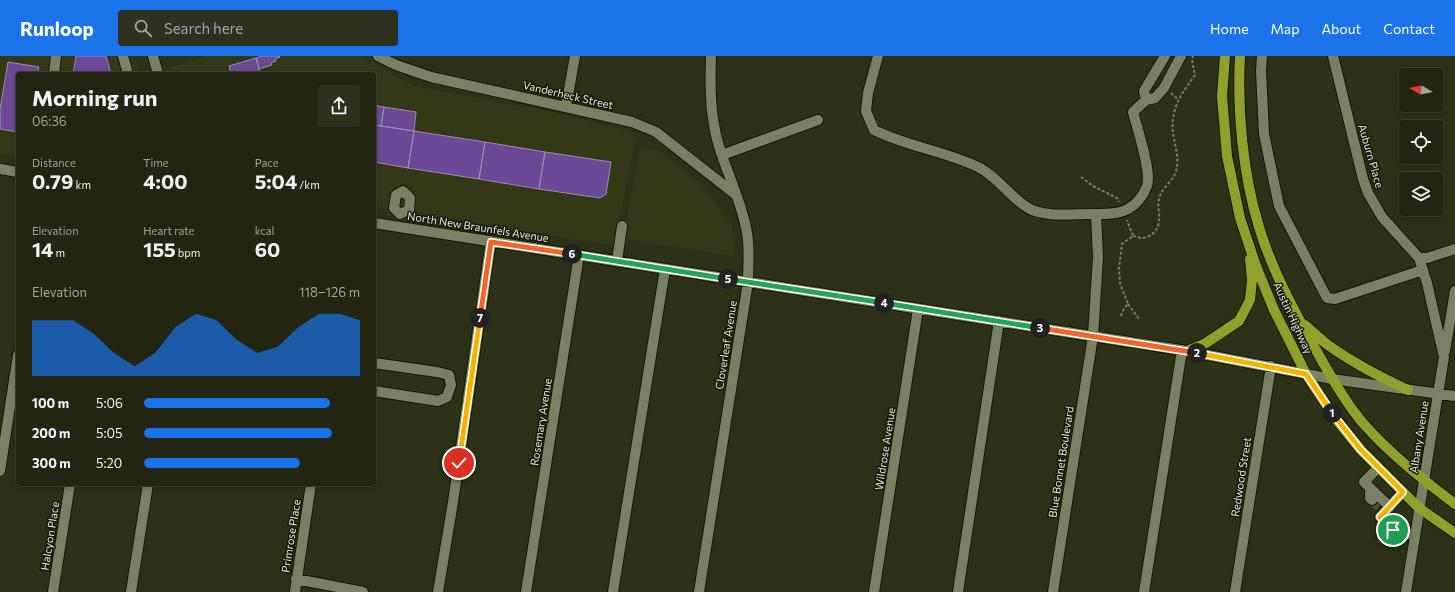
<!DOCTYPE html>
<meta charset="utf-8">
<style>
body{margin:0;font-family:Commissioner,sans-serif;background:#2d311f;color:#f1f3f6;height:100vh;display:flex;flex-direction:column;font-size:15px;white-space:nowrap}
*{box-sizing:border-box;margin:0}
p{font-size:13px;color:#a2a59f}
.icon{flex:none;width:22px;height:22px;fill:none;stroke:currentColor;stroke-width:2;stroke-linecap:round;stroke-linejoin:round}
.map{position:relative;flex:1;overflow:hidden}
.panel{position:absolute;left:16px;top:16px;width:360px;height:414px;display:flex;flex-direction:column;background:#212511;border-radius:4px;box-shadow:0 2px 6px #0003,0 0 0 1px #3e4231}
.panel>*{flex:none}
.needle{width:26px;rotate:279deg}
.buttons{position:absolute;left:1399px;top:12px;display:grid;gap:8px}
.buttons a{display:grid;place-items:center;width:44px;height:44px;border-radius:4px;background:#212511;box-shadow:0 2px 6px #0003,0 0 0 1px #3e4231;font-size:20px}
.pin{position:absolute;display:grid;place-items:center;width:34px;height:34px;color:#fff;margin:-17px;border:2px solid #fff;border-radius:50%;box-shadow:0 1px 4px #0007}
.km{position:absolute;width:20px;height:20px;margin:-10px;border-radius:50%;background:#222;color:#fff;font-size:11px;line-height:20px;text-align:center}
.round{display:grid;place-items:center;flex:none;width:42px;height:42px;border-radius:4px;background:#2d311f}
.summary{display:flex;align-items:center;justify-content:space-between;height:68px;padding:0 16px}
h1{font-size:22px;font-weight:700;line-height:30px}
.metrics{display:grid;grid-template-columns:repeat(3,1fr);gap:6px;height:68px;padding:4px 16px}
.metrics div{display:grid;align-content:center}
.metrics b{font-size:20px;font-weight:700}
.metrics small{font-size:11px;font-weight:400}
.metrics p{font-size:11px}
.chart{height:112px;padding:8px 16px}
.chart p{display:flex;justify-content:space-between}
.chart svg{width:100%;height:72px;margin-top:4px;fill:#1a73e8;opacity:.7}
ul{padding:0 16px;list-style:none;font-size:13px}
li{display:grid;grid-template-columns:64px 48px 1fr;align-items:center;height:30px}
li i{height:10px;border-radius:5px;background:#1a73e8}
header{display:flex;align-items:center;gap:24px;box-sizing:border-box;height:56px;padding:0 20px;background:#1a73e8;color:#fff}
header strong{font-size:19px}
nav{display:flex;gap:22px;margin-inline-start:auto;font-size:14px}
.search{width:280px;height:36px;background:#2d311f;display:flex;align-items:center;gap:10px;box-sizing:border-box;padding:0 14px;border-radius:4px;color:#a2a59f;font-size:15px}
.map>svg:first-child{display:block}
</style>
<header>
<strong>Runloop</strong>
<div class="search"><svg class="icon" aria-label="search" viewBox="0 0 24 24"><circle cx="10" cy="10" r="6"/><path d="M15 15l6 6"/></svg>Search here</div>
<nav><a>Home</a><a>Map</a><a>About</a><a>Contact</a></nav>
</header>
<div class="map">
<svg width="1455" height="536" viewBox="0 0 1455 536">
<rect width="100%" height="100%" fill="#2c3117"/>
<path fill="#333917" d="M0,0H135L140,18H18V101L0,98Z
M206,0H361L414,30L552,56L637,77L614,190L374,151V18H166L165,13Z
M640,92L657,94L701,128L732,170L735,200L623,183Z"/>
<path fill="#6c4997" stroke="#9a8fab" d="M76,0H106L111,18H73Z
M262,0H279L280,1L275,3L276,5L271,7L272,9L259,13L256,2Z
M256,2L260,18H231L229,10Z
M8,6L39,11L37,18H18V76L0,73V53Z
M374,49L384,51L381,70L374,69Z
M384,51L416,56L414,75L381,70Z
M374,69L414,75L408,112L374,106Z
M414,75L485,86L479,123L408,112Z
M485,86L545,96L539,133L479,123Z
M545,96L611,106L606,138L600,142L539,133Z"/>
<g fill="none" stroke-linecap="round" stroke-linejoin="round">
<path stroke="#484d34" stroke-width="10" stroke-dasharray="10 5" stroke-linecap="butt" d="M1372,444L1380,452"/>
<defs>
<path id="minor" d="M123,0L128,18
M153,0L158,18
M378,0L396,9L431,21L632,66L656,76L735,138
M878,0L868,37L866,55L874,74C908,91 946,95 980,112C999,122 1014,146 1032,154C1050,161 1071,158 1089,158C1101,158 1118,159 1128,153C1136,149 1144,139 1147,130C1152,116 1137,72 1133,56L1146,44L1155,42L1164,32L1181,0
M1262,0L1261,15L1264,78L1279,150L1327,242L1335,243L1423,214
M1333,0L1363,123L1368,137L1382,161L1419,202H1427L1455,193
M54,18L56,0
M1146,44L1144,35L1165,0
M566,50L575,0
M722,99L818,64
M0,113L18,116
M403,135L410,142L409,154L400,158L394,152L396,139Z
M374,167L1187,295L1332,323L1455,340
M617,205L622,170
M1445,295L1455,235
M374,307L437,316L449,319L451,329L447,341L438,345L374,335
M1378,412L1364,426L1390,451
M0,415L18,299
M1370,432V442L1372,444
M1403,436L1380,461L1393,474L1415,479
M296,523L363,536
M53,536L70,428
M131,536L148,428
M295,536L311,428
M438,536L453,446L491,185
M526,536L579,199
M613,536L665,213
M699,536L748,226C748,210 750,193 747,177C742,146 727,118 718,87C710,58 710,30 711,0
M874,536L918,253
M958,536L999,265
M1053,536L1093,280L1098,201L1096,158
M1144,536L1182,294
M1235,536L1271,310
M1406,536L1444,301L1427,227L1419,202"/>
<path id="major" d="M1225,0L1222,40L1227,100L1240,162L1256,210L1274,254L1306,318L1335,362L1361,394L1419,452L1455,477
M1240,0C1237,54 1243,119 1259,171C1272,214 1294,255 1316,294C1330,319 1344,344 1362,366C1389,397 1422,423 1455,448
M1305,269C1313,276 1320,283 1328,289C1353,307 1380,321 1408,334
M1187,295L1206,287L1239,265L1250,244L1252,224L1250,203"/>
</defs>
<use href="#minor" stroke="#151901" stroke-width="12"/>
<use href="#major" stroke="#151901" stroke-width="12"/>
<path stroke="#787d67" stroke-width="2" stroke-dasharray="3 2" stroke-linecap="butt" d="M1171,37L1178,43
M1081,121L1093,130L1117,142L1119,146
M1133,180C1135,180 1139,182 1141,182C1151,182 1159,174 1159,164C1160,157 1157,150 1159,143C1161,132 1173,126 1176,115C1181,98 1170,80 1173,63C1176,43 1184,35 1195,19L1192,4L1193,0
M1128,248L1139,263
M1121,260L1123,254L1128,248L1120,227L1119,213L1122,188L1133,180L1127,164"/>
<use href="#minor" stroke="#7a8063" stroke-width="10"/>
<use href="#major" stroke="#919f2d" stroke-width="10"/>
</g>
<g fill="none" stroke-linecap="round" stroke-linejoin="round">
<defs>
<path id="split-1" d="M1332,357L1361,394L1403,436L1380,461L1393,474"/>
<path id="split-2" d="M1197,297L1306,318L1332,357"/>
<path id="split-3" d="M1040,272L1197,297"/>
<path id="split-4" d="M884,247L1040,272"/>
<path id="split-5" d="M728,223L884,247"/>
<path id="split-6" d="M572,198L728,223"/>
<path id="split-7" d="M480,262L491,186L572,198"/>
<path id="split-8" d="M459,407L480,262"/>
</defs>
<use href="#split-1" stroke="#fff" stroke-width="8"/>
<use href="#split-2" stroke="#fff" stroke-width="8"/>
<use href="#split-3" stroke="#fff" stroke-width="8"/>
<use href="#split-4" stroke="#fff" stroke-width="8"/>
<use href="#split-5" stroke="#fff" stroke-width="8"/>
<use href="#split-6" stroke="#fff" stroke-width="8"/>
<use href="#split-7" stroke="#fff" stroke-width="8"/>
<use href="#split-8" stroke="#fff" stroke-width="8"/>
<use href="#split-1" stroke="#f5b400" stroke-width="5"/>
<use href="#split-2" stroke="#f5b400" stroke-width="5"/>
<use href="#split-3" stroke="#f0652b" stroke-width="5"/>
<use href="#split-4" stroke="#22a559" stroke-width="5"/>
<use href="#split-5" stroke="#22a559" stroke-width="5"/>
<use href="#split-6" stroke="#22a559" stroke-width="5"/>
<use href="#split-7" stroke="#f0652b" stroke-width="5"/>
<use href="#split-8" stroke="#f5b400" stroke-width="5"/>
</g>
<g text-anchor="middle" stroke-width="3" stroke-linejoin="round" paint-order="stroke">
<g font-size="11" fill="#e6eada" stroke="#15180c">
<text transform="translate(568 39) rotate(13)" y="4">Vanderheck Street</text>
<text transform="translate(1371 100) rotate(74)" y="4">Auburn Place</text>
<text transform="translate(478 171) rotate(9)" y="4">North New Braunfels Avenue</text>
<text transform="translate(1293 262) rotate(65)" y="4">Austin Highway</text>
<text transform="translate(726 289) rotate(-81)" y="4">Cloverleaf Avenue</text>
<text transform="translate(541 366) rotate(-81)" y="4">Rosemary Avenue</text>
<text transform="translate(1419 381) rotate(-81)" y="4">Albany Avenue</text>
<text transform="translate(885 393) rotate(-81)" y="4">Wildrose Avenue</text>
<text transform="translate(1061 406) rotate(-81)" y="4">Blue Bonnet Boulevard</text>
<text transform="translate(1241 421) rotate(-81)" y="4">Redwood Street</text>
<text transform="translate(50 480) rotate(-81)" y="4">Halcyon Place</text>
<text transform="translate(291 480) rotate(-81)" y="4">Primrose Place</text>
</g>
</g>
</svg>
<div class="buttons">
<a><svg class="needle" viewBox="-14 -14 28 28"><path d="M0-13l5 13h-10z" fill="#e53935"/><path d="M0 13l5-13h-10z" fill="#a2a59f"/></svg></a>
<a><svg class="icon" aria-label="locate" viewBox="0 0 24 24"><circle cx="12" cy="12" r="6"/><path d="M12 2v4M12 18v4M2 12h4M18 12h4"/></svg></a>
<a><svg class="icon" aria-label="layers" viewBox="0 0 24 24"><path d="M12 4l9 5-9 5-9-5zM3 14l9 5 9-5"/></svg></a>
</div>
<div class="pin" style="left:1393px;top:474px;background:#1e9e55"><svg class="icon" aria-label="arrive" viewBox="0 0 24 24"><path d="M6 21V4h12l-3 4 3 4H6"/></svg></div>
<div class="pin" style="left:459px;top:407px;background:#d93025"><svg class="icon" aria-label="check" viewBox="0 0 24 24"><path d="M5 12l5 5 9-10"/></svg></div>
<b class="km" style="left:1332px;top:357px">1</b>
<b class="km" style="left:1197px;top:297px">2</b>
<b class="km" style="left:1040px;top:272px">3</b>
<b class="km" style="left:884px;top:247px">4</b>
<b class="km" style="left:728px;top:223px">5</b>
<b class="km" style="left:572px;top:198px">6</b>
<b class="km" style="left:480px;top:262px">7</b>
<section class="panel">
<div class="summary"><div><h1>Morning run</h1><p>06:36</p></div><a class="round"><svg class="icon" aria-label="share" viewBox="0 0 24 24"><path d="M12 15V3M7 8l5-5 5 5M5 13v7h14v-7"/></svg></a></div>
<div class="metrics">
<div><p>Distance</p><b>0.79<small> km</small></b></div>
<div><p>Time</p><b>4:00</b></div>
<div><p>Pace</p><b>5:04<small> /km</small></b></div>
</div>
<div class="metrics">
<div><p>Elevation</p><b>14<small> m</small></b></div>
<div><p>Heart rate</p><b>155<small> bpm</small></b></div>
<div><p>kcal</p><b>60</b></div>
</div>
<div class="chart"><p><span>Elevation</span>118–126 m</p>
<svg viewBox="0 0 160 44" preserveAspectRatio="none"><path d="M0 44V10L10 10L20 10L30 18L40 30L50 38L60 30L70 14L80 6L90 10L100 22L110 30L120 26L130 14L140 6L150 6L160 10V44z"/></svg>
</div>
<ul>
<li><b>100 m</b>5:06<i style="width:86%"></i></li>
<li><b>200 m</b>5:05<i style="width:87%"></i></li>
<li><b>300 m</b>5:20<i style="width:72%"></i></li>
</ul>
</section>
</div>
